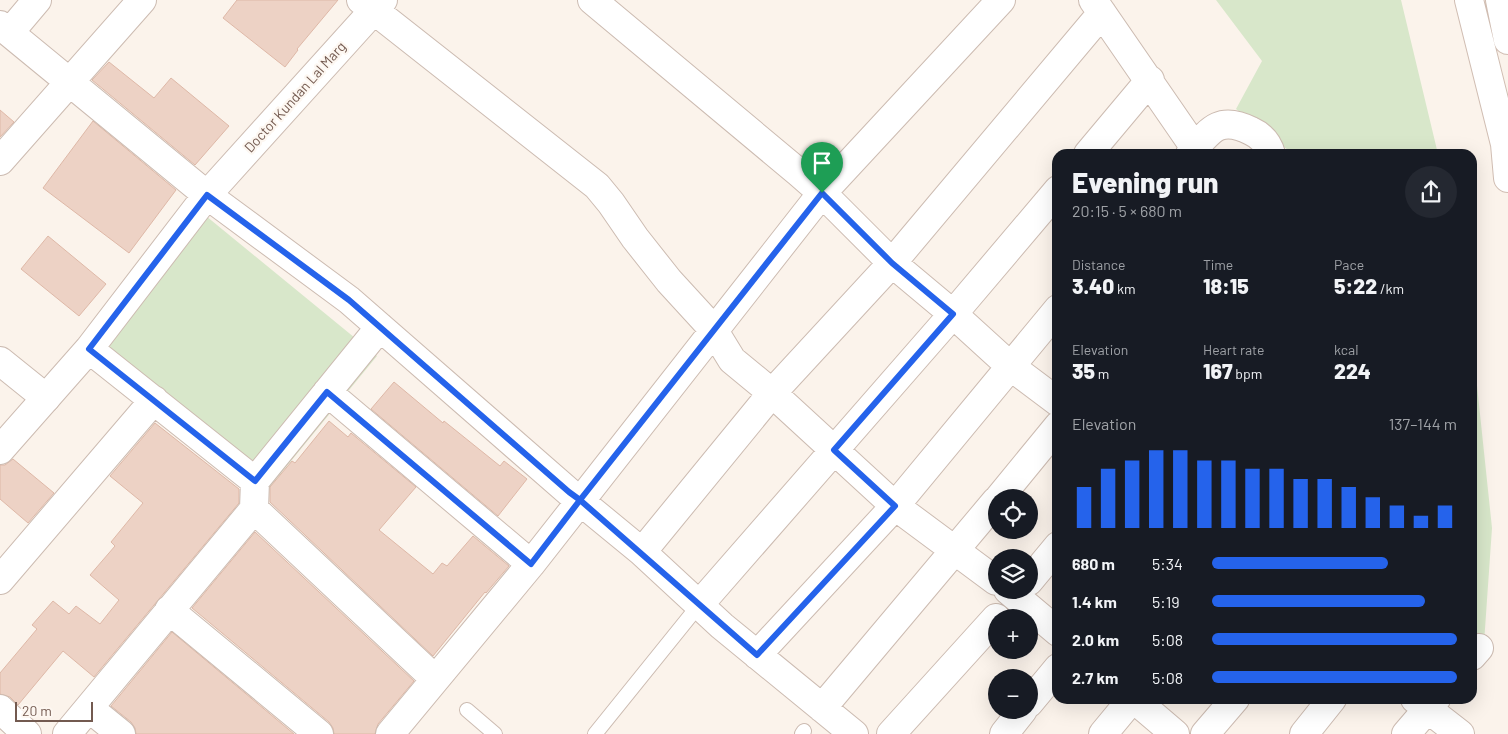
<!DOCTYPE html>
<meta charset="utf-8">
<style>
body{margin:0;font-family:Barlow,sans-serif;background:#242831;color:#f1f3f6;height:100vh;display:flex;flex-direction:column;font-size:19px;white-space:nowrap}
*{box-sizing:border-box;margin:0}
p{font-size:16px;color:#9ea1a6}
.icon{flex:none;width:28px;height:28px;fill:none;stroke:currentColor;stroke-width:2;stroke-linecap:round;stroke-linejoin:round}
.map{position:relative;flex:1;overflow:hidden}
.details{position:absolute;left:1052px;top:149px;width:425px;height:555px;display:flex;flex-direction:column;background:#171b24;border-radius:15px;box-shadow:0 5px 20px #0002}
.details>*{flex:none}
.tools{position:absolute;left:988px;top:489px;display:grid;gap:10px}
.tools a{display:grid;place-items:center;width:50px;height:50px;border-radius:50%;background:#171b24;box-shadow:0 5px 20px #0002;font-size:25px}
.scale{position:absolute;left:15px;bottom:12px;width:78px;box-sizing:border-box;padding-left:5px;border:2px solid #735a50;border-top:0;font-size:14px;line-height:18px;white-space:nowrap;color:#735a50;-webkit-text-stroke:4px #fdf7f1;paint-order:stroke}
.pin{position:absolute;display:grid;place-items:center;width:42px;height:42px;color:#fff;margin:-51px -21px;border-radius:50% 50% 50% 0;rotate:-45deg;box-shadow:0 0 5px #0007}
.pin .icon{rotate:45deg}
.round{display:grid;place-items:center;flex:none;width:52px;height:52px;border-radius:26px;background:#242831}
.head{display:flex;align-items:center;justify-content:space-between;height:85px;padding:0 20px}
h1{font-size:28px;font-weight:800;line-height:38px}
.stats{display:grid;grid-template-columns:repeat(3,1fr);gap:8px;height:85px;padding:5px 20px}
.stats div{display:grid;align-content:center}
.stats b{font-size:21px;font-weight:800}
.stats small{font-size:14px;font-weight:400}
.stats p{font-size:14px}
.chart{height:140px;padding:10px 20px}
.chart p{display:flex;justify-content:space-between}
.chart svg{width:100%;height:90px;margin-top:5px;stroke:#2563eb;stroke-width:6}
ul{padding:0 20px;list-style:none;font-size:16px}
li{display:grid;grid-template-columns:80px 60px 1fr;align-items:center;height:38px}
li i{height:12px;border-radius:6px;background:#2563eb}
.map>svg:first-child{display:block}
</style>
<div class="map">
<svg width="1508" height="734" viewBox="0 0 1508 734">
<rect width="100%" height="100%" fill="#fbf3eb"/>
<path fill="#d8e7ca" d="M1216,0H1401L1438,154H1293L1236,109L1262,61Z
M206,216L377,356L264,494L93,355Z
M1472,338L1492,528L1484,643L1472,631Z"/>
<path fill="#edd2c5" stroke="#deb8a7" d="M237,0H338L297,49L298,50L285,67L223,18Z
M109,62L154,98L171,78L229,126L195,165L92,80Z
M0,110L14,122L0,137Z
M93,121L176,190L129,253L43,188Z
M48,236L106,284L79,316L21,269Z
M394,382L443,423L444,421L500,466L504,461L527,479L498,516L371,409Z
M329,421L348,437L351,433L416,487L379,530L433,574L442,563L447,566L473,536L509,566L486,593L485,592L433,656L270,502V487L292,461L295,463Z
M155,423L239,489V503L94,677L63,651L18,705L10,697L0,694V673L37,629L32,625L53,601L69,614L76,606L100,624L119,600L90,575L115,546L111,542L143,503L110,476Z
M13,459L54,493L28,523L0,499V465H5Z
M255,532L414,681L378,724L375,734H334L333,728L329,722L192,608Z
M172,632L294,734H136L135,728L131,722L111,706Z"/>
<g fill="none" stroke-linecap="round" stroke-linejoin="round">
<defs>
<path id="service" d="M467,710L495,734
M595,734L699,605
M802,734L804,731"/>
<path id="minor" d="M361,0L597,186L611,203L635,238L669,281L713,329L732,360L772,393L895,506L996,581
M592,0L798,172L822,193L892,263L953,314L1010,366L1058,402
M1093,0L1195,148
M0,25L207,195L349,300L569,492L642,552L722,626L854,734
M10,32L37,0
M1088,154L1150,80
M1190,154C1210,130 1219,115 1251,131C1262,136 1268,143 1271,154
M0,161L142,0
M89,349L255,481
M327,392L531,564
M0,450L89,349L207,195L383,0
M999,498L1058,426
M254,509L435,679
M642,552L772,393L892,263L1102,13
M0,580L154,400
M1029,581L1058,546
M1008,590L1058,632
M699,605L953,314L1058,190
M169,610L319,734
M757,655L895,506L1058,309
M1472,656L1479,648
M1134,699L1175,734
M1415,699L1460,734
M1029,703L1058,668
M89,708L121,734
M822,708L996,501
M0,709L27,734
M67,734L254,509L255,481L380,327
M390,734L531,564L822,193L1001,0
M891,734L996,618
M1004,734L1023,710
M1103,734L1132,699
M1205,734L1235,699
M1304,734L1332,699
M1406,734L1436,699"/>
<path id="tertiary" d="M0,361L46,398"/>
<path id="secondary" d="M1469,0L1505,144L1508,178
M1500,0L1508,40"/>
</defs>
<use href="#service" stroke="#ccbbb1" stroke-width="16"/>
<use href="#minor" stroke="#ccbbb1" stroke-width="30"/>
<use href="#tertiary" stroke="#ccbbb1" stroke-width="30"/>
<use href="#secondary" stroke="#d0bdb2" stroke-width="30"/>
<use href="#service" stroke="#fff" stroke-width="14"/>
<use href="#minor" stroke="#fff" stroke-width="28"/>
<use href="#tertiary" stroke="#fff" stroke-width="28"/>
<use href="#secondary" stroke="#fff" stroke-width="28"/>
</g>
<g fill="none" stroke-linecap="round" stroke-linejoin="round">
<defs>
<path id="route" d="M822,193L580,500L569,492L349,300L207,195L89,349L255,481L327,392L531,564L580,500L757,655L895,506L834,450L953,314L892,263L822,193"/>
</defs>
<use href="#route" stroke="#fff" stroke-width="10"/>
<use href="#route" stroke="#2563eb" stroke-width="6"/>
</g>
<g text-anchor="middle" stroke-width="4.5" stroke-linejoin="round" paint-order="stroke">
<g font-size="14" fill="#735a50" stroke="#fdf7f1">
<text transform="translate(295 97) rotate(-48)" y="5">Doctor Kundan Lal Marg</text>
</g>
</g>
</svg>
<div class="tools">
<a><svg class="icon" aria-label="locate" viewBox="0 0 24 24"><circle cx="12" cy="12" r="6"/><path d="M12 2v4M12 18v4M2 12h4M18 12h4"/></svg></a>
<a><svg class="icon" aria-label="layers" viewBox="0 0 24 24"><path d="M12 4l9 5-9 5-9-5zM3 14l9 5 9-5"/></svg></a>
<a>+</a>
<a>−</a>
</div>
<div class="scale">20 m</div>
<div class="pin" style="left:822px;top:193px;background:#1e9e55"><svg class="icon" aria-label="arrive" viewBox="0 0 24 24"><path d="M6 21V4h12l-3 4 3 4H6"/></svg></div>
<section class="details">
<div class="head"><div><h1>Evening run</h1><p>20:15 · 5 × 680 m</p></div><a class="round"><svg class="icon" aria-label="share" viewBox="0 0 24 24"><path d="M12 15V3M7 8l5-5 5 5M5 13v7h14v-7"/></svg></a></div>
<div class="stats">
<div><p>Distance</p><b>3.40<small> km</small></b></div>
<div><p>Time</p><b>18:15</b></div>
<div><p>Pace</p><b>5:22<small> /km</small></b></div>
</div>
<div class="stats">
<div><p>Elevation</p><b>35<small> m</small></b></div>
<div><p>Heart rate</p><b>167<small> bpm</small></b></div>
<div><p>kcal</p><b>224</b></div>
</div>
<div class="chart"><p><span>Elevation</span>137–144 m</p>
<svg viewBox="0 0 160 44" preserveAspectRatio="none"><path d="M5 44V24M15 44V15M25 44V11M35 44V6M45 44V6M55 44V11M65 44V11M75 44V15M85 44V15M95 44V20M105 44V20M115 44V24M125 44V29M135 44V33M145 44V38M155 44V33"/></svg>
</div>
<ul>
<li><b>680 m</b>5:34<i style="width:72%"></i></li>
<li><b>1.4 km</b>5:19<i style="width:87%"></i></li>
<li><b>2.0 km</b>5:08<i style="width:100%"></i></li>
<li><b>2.7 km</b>5:08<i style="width:100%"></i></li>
</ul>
</section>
</div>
